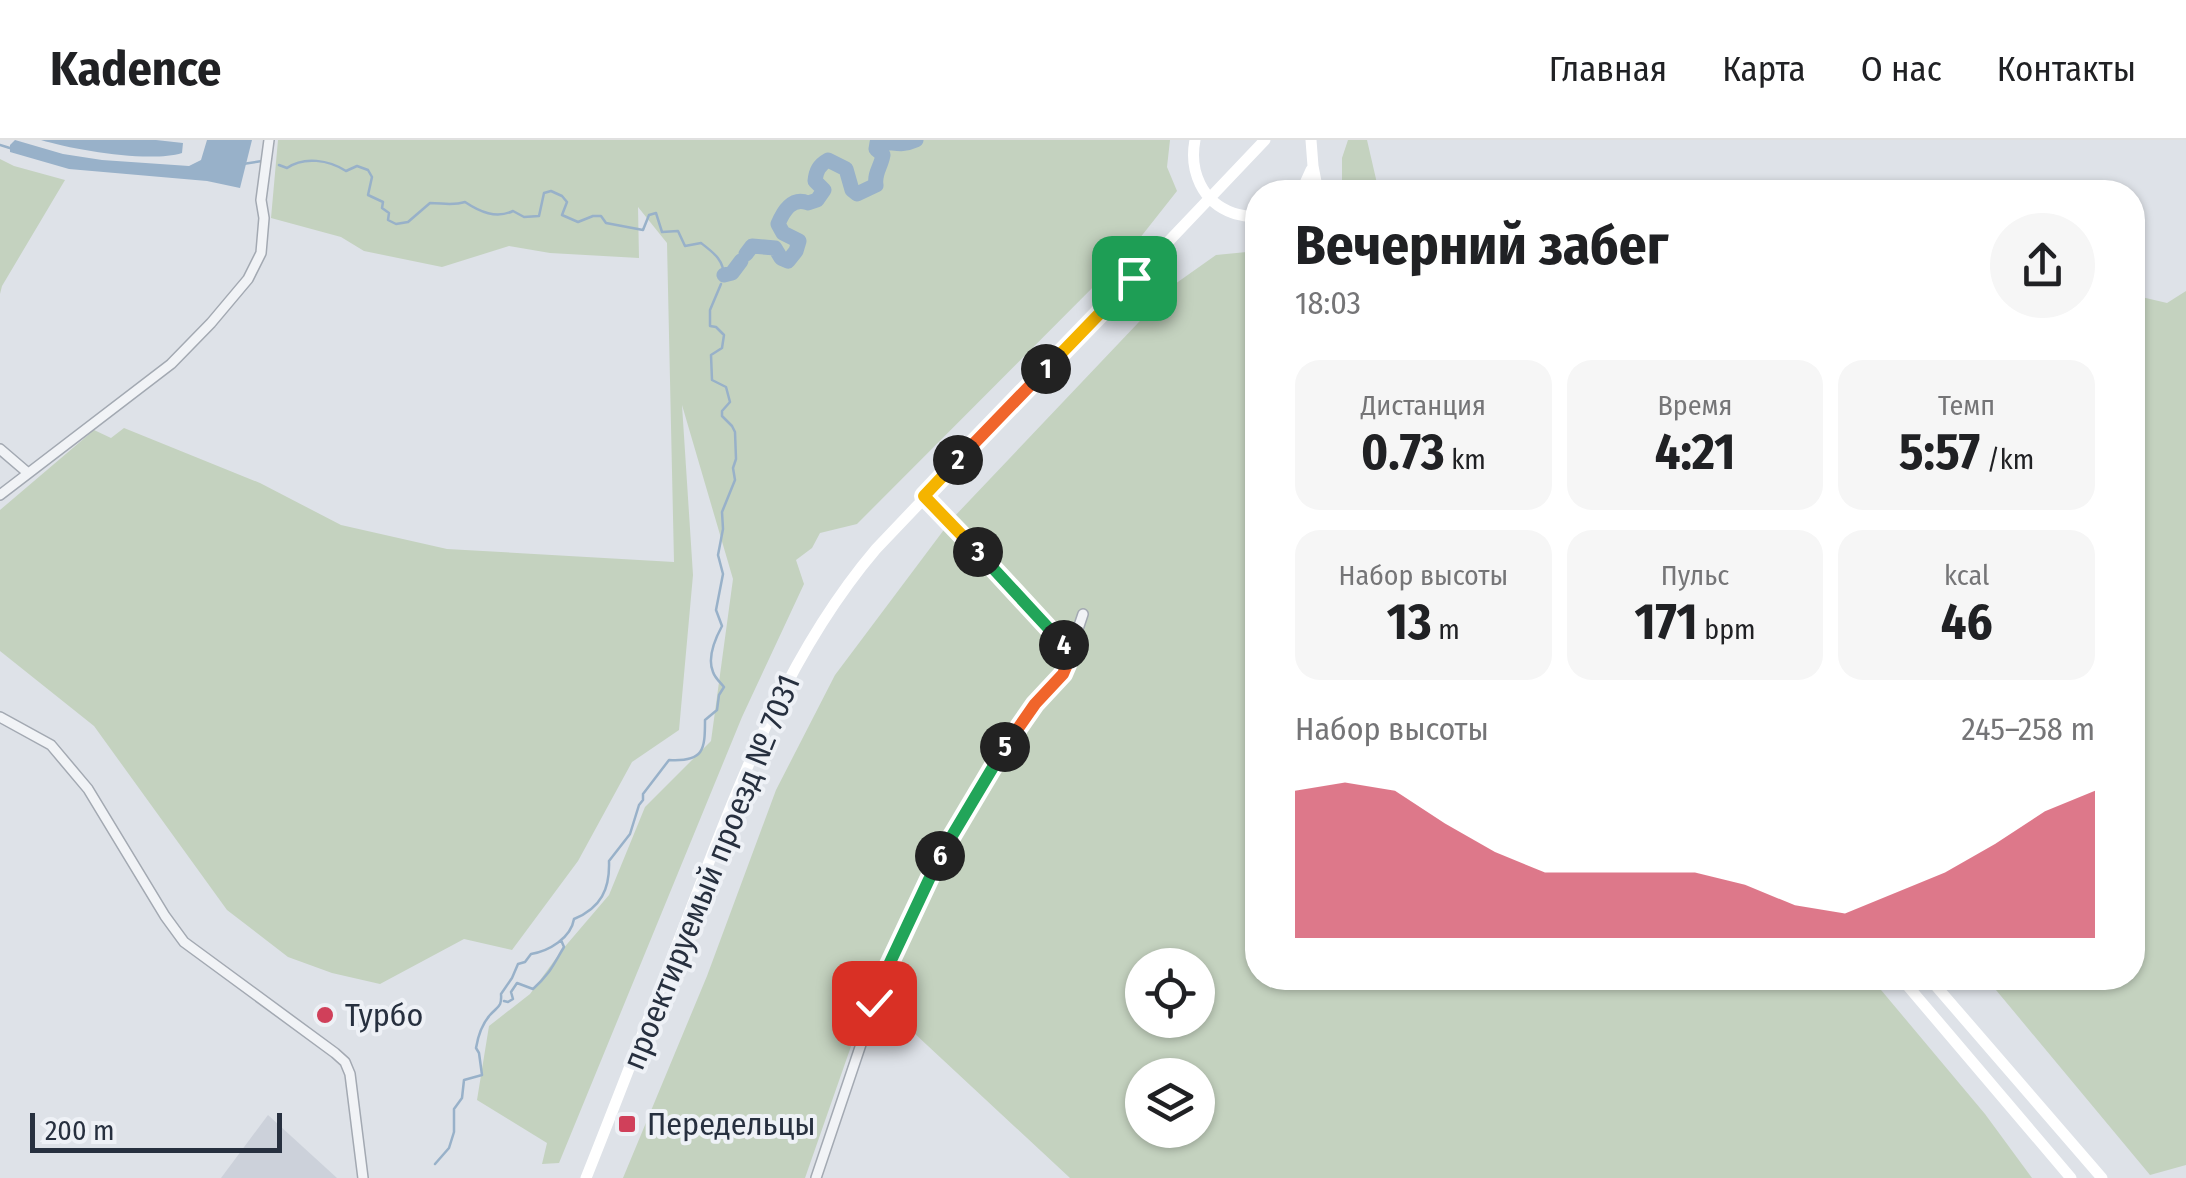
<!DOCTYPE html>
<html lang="ru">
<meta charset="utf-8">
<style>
body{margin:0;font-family:"Fira Sans Condensed",sans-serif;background:#f6f6f6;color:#202124;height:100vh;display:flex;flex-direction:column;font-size:38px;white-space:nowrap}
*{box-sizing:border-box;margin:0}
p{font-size:32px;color:#757577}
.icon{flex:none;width:55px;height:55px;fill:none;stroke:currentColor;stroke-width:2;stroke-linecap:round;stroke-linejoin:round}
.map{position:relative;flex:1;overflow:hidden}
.sheet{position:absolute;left:1245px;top:40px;width:900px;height:810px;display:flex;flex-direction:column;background:#fff;border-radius:40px;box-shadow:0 2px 8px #0004}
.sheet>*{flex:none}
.controls{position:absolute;left:1125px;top:808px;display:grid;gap:20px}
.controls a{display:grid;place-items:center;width:90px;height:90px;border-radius:50%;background:#fff;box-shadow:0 2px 8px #0004;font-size:50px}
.scale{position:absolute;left:30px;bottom:25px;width:252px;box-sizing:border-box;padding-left:10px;border:5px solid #27303f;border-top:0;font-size:28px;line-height:35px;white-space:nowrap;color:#27303f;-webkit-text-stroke:8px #eef1f6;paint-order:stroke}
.pin{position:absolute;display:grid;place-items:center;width:85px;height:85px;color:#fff;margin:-42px;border-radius:20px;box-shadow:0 5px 15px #0006}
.km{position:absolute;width:50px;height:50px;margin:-25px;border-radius:50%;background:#222;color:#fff;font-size:28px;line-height:50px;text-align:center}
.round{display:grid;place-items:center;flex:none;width:105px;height:105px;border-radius:52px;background:#f6f6f6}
.head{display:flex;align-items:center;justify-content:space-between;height:170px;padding:0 50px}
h1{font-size:55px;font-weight:700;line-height:75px}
.figures{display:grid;grid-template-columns:repeat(3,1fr);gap:15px;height:170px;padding:10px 50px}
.figures div{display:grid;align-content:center;border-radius:25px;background:#f6f6f6;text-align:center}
.figures b{font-size:50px;font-weight:700}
.figures small{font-size:28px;font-weight:400}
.figures p{font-size:28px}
.chart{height:280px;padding:20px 50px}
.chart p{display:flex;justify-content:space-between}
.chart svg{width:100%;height:180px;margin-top:10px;fill:#d0405a;opacity:.7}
header{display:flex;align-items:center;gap:60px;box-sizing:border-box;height:140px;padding:0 50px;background:#fff;border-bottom:2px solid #e0e0e0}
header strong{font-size:48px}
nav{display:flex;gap:55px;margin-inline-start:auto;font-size:35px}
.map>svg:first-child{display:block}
</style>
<header>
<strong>Kadence</strong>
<nav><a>Главная</a><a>Карта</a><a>О нас</a><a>Контакты</a></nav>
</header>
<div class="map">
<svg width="2186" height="1038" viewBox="0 0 2186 1038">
<rect width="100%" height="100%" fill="#dee2e8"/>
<path fill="#ccd1da" d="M268,975L337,1038H221Z"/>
<path fill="#c4d2bf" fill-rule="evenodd" d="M278,0H1170L1167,27L1177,51L1132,108L857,384L820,393L812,408L796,420L804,444L742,577L559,1023L542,1024L547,1003L477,960L489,886L530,854L562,810L609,755L645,667L711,601L733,439L682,265L693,435L679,590L632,622L578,721L512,810L464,799L380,844L332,833L288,817L227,770L94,586L0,511V370L94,290L111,298L124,288L260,343L341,385L447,409L674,422L667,103L638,67L639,118L550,113L509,106L442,127L364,111L341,97L271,78Z
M1348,0H1367L1379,52H1342V18Z
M0,19L14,26L65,40L2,146L0,154Z
M1257,111L1258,838H1871L1985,974L2032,1038H1070L870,852L805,1038H623L707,836L776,650L835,535L952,379L1175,144L1216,115ZM1142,825H1198V880H1142ZM1142,935H1198V990H1142Z
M2186,151V1025L2150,1035L1986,838H2132L2133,155L2167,163Z"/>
<path fill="#98b1c9" d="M15,0L63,14L102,20L189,26L201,20L207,0H252L240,48L207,41L69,29L10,12V5Z
M41,0H156L183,3L182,13C149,23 74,10 41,0Z"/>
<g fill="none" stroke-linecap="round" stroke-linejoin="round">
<path stroke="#98b1c9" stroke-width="2.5" d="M0,5L13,9
M243,24L262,21
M279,25L287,28C304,16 329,20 346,31L357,26L368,30L372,37L368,55L383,62L382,68L389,73L388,80L396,84L408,82L430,63C443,63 452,66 465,62C480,72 496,79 513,71L524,77L539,76L544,53L551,51L562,56L567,62L562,75L578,82L593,76H601L606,83L643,90L649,75L656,73L662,92L678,91L685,106L701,103C714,113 724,120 724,137
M504,861L508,862L513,859L511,852L517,843L533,849C550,834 553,825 564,807L561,800
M435,1024L449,1008L454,992V969L462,958L464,940L482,935L479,913L476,908C478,896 482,884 490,875C498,866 502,867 501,854L512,838L518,824L525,822L531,814C549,811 571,798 574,779C601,768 610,749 609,721L630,694L639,665L643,660V654L669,620C704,622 705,610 705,580L717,570L719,555L724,547C720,542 715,538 713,532C707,518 715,499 722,486L716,470L723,434L718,415L723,389L722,372L735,340L733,328L736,319L735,292L732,286L722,276V271L730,262L726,247L712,240L711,215L722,208L724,195L716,187L710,186V170L721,144"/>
<path stroke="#98b1c9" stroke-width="15" d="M746,114L752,106L775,108L781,118L788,121L796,111L799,101L783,93L778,84C783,72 792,56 808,63L817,60L824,50L815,41C816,31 819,25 828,20L846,29L852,50L857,54L876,45C874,33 881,27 883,15L876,9L877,3C893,0 898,8 916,0
M724,135L732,133L741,121"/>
<defs>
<path id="minor" d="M0,309L28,333
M0,355L171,224L211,183L248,139L261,113L264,78L261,60L269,0
M925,356L1072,513
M0,577L51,605L88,649L165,776L184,802L335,913L345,922L350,934L363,1038
M816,1038L889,821L947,703L1011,597L1035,564L1063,534L1083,474"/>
</defs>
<use href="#minor" stroke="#a3a9b2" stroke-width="12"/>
<use href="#minor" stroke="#f1f3f6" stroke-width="9"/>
<path stroke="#fff" stroke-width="11" d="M1195,0C1189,31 1202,62 1233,73C1241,76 1250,76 1258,78
M1311,0L1313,26L1318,52
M1301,52L1311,30
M1901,838L2071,1038
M1929,838L2102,1038
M586,1038C624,943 660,848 697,753C744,631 791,509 876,409L1265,0"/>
</g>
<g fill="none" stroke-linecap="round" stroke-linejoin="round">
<defs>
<path id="split-1" d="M1046,229L1134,138"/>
<path id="split-2" d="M958,320L1046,229"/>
<path id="split-3" d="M958,320L924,356L978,412"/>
<path id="split-4" d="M978,412L1064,505"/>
<path id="split-5" d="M1005,607L1035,564L1063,534L1072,513L1064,505"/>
<path id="split-6" d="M940,716L1005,607"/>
<path id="split-7" d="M886,831L940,716"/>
<path id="split-8" d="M874,863L886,831"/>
</defs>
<use href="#split-1" stroke="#fff" stroke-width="20"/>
<use href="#split-2" stroke="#fff" stroke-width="20"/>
<use href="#split-3" stroke="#fff" stroke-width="20"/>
<use href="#split-4" stroke="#fff" stroke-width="20"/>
<use href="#split-5" stroke="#fff" stroke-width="20"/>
<use href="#split-6" stroke="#fff" stroke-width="20"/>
<use href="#split-7" stroke="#fff" stroke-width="20"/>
<use href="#split-8" stroke="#fff" stroke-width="20"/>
<use href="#split-1" stroke="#f5b400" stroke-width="12"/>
<use href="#split-2" stroke="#f0652b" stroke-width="12"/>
<use href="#split-3" stroke="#f5b400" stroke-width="12"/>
<use href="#split-4" stroke="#22a559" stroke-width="12"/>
<use href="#split-5" stroke="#f0652b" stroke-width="12"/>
<use href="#split-6" stroke="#22a559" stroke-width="12"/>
<use href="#split-7" stroke="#22a559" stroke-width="12"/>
<use href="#split-8" stroke="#f5b400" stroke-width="12"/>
</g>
<g fill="#d0405a" stroke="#eef1f6" stroke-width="4">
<circle cx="325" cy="875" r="10"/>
<rect x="617" y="974" width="20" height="20" rx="5"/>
</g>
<g text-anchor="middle" stroke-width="8" stroke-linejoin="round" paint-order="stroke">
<g font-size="32" fill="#27303f" stroke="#eef1f6">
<text transform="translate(711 732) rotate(-68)" y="11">проектируемый проезд № 7031</text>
</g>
<g font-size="32" fill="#27303f" stroke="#eef1f6" text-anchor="start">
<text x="345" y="886">Турбо</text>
<text x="647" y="995">Передельцы</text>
</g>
</g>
</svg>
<div class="controls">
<a><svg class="icon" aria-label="locate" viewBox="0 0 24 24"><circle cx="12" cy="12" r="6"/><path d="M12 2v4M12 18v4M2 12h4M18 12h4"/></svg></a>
<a><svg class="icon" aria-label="layers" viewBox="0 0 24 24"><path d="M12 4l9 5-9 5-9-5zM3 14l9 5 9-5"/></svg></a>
</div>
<div class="scale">200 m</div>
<div class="pin" style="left:1134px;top:138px;background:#1e9e55"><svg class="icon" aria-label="arrive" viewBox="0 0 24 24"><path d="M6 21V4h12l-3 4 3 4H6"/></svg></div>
<div class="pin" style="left:874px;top:863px;background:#d93025"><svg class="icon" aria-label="check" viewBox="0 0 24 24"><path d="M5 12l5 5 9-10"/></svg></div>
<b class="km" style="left:1046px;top:229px">1</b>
<b class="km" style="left:958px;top:320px">2</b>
<b class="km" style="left:978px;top:412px">3</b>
<b class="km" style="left:1064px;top:505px">4</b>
<b class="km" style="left:1005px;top:607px">5</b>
<b class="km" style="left:940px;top:716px">6</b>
<section class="sheet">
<div class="head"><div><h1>Вечерний забег</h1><p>18:03</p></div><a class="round"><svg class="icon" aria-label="share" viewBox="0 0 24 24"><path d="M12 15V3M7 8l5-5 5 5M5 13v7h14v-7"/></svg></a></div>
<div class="figures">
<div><p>Дистанция</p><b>0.73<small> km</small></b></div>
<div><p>Время</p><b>4:21</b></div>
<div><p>Темп</p><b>5:57<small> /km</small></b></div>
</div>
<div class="figures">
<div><p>Набор высоты</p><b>13<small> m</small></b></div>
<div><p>Пульс</p><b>171<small> bpm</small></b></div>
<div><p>kcal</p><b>46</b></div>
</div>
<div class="chart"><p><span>Набор высоты</span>245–258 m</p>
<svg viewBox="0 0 160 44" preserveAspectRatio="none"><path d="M0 44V8L10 6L20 8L30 16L40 23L50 28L60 28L70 28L80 28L90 31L100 36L110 38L120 33L130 28L140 21L150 13L160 8V44z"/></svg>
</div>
</section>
</div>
